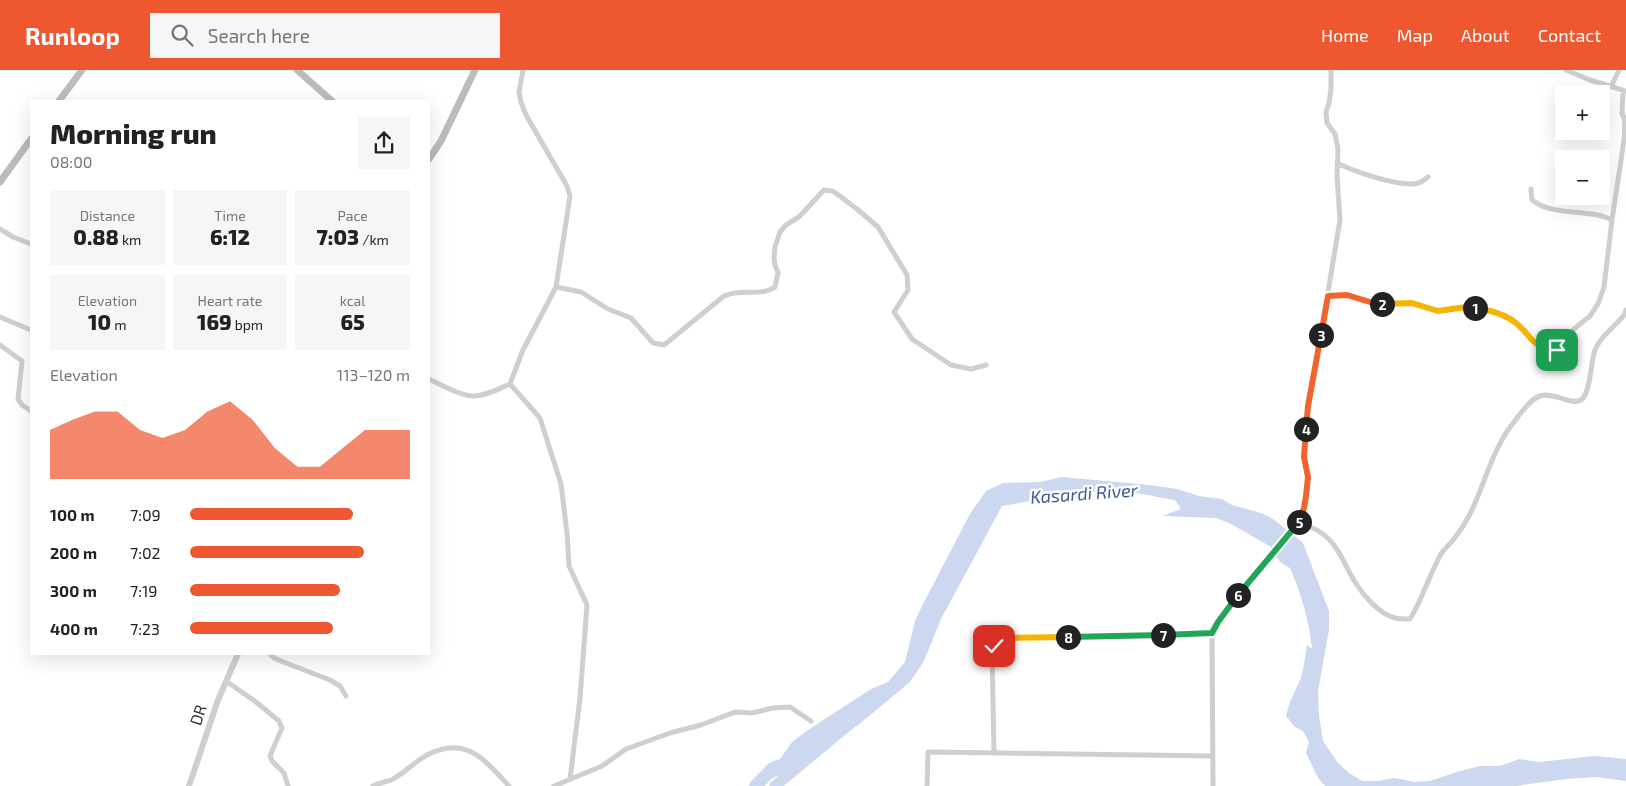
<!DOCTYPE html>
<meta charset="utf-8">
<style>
body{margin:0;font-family:"Exo 2",sans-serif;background:#f6f6f6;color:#222;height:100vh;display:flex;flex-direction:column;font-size:19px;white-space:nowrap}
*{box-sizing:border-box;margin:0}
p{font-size:16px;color:#767676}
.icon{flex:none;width:28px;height:28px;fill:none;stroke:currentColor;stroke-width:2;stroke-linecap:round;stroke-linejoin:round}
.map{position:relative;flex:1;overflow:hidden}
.panel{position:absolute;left:30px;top:30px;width:400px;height:555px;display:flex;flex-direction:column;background:#fff;border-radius:0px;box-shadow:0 5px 20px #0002}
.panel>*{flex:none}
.fabs{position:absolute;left:1555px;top:15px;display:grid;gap:10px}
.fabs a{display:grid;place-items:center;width:55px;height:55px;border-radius:0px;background:#fff;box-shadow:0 5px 20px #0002;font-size:25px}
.pin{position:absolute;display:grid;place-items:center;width:42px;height:42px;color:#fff;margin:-21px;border-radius:10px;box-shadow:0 2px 8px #0006}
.km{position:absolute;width:25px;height:25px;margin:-12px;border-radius:50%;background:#222;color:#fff;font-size:14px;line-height:25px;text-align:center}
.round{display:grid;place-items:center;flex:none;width:52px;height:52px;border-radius:0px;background:#f6f6f6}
.overview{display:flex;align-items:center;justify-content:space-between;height:85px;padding:0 20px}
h1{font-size:28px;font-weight:800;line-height:38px}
.stats{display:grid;grid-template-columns:repeat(3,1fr);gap:8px;height:85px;padding:5px 20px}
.stats div{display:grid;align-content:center;border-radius:0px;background:#f6f6f6;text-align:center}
.stats b{font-size:21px;font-weight:800}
.stats small{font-size:14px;font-weight:400}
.stats p{font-size:14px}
.chart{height:140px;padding:10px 20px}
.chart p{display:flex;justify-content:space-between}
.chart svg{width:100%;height:90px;margin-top:5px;fill:#ee5730;opacity:.7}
ul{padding:0 20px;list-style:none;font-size:16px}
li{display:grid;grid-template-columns:80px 60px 1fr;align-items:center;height:38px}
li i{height:12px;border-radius:6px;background:#ee5730}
header{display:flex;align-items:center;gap:30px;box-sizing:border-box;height:70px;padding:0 25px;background:#ee5730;color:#fff}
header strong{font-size:24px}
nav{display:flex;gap:28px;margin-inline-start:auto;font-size:18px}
.search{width:350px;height:45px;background:#f6f6f6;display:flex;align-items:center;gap:12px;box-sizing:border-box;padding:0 18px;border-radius:0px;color:#767676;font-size:19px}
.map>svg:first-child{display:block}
</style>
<header>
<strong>Runloop</strong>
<div class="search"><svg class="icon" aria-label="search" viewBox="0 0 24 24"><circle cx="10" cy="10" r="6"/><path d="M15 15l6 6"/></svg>Search here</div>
<nav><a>Home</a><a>Map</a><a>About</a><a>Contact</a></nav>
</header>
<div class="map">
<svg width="1626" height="716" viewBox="0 0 1626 716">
<rect width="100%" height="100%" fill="#fff"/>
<path fill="#ccd8ef" d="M1061,407L1150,415L1177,419L1199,426L1222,429L1232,435L1261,443L1273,449L1303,473L1329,541V560L1318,621L1319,645L1323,671L1338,693L1349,703L1362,711H1377L1395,708L1415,712L1430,711L1460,701L1480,696H1500L1519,689L1539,692L1595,686L1626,689V711L1597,707L1566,709L1515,716H1325L1318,708L1306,683L1309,672L1303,661L1295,657L1286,646C1289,632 1295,621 1301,608C1304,597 1305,586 1307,575L1312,579C1309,550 1301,523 1290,498C1280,494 1276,488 1273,478L1231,454L1216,448L1162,446L1181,439L1175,430C1152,426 1129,420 1106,421C1071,423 1036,430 1002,436L941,549L924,591L910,612L857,656H846L825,667L794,698L771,709L765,716H749L751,711L769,693L780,689L792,672L808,660L871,619L888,612L905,592L915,551L923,534L970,444L986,421L1003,413L1040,412Z"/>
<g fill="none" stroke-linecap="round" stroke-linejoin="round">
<path stroke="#ccd8ef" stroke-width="11" d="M775,716L858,647"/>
<path stroke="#cfcfcf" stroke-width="5" d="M1566,0L1590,10L1626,21
M1611,17L1619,0
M1337,93C1353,101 1401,118 1418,113C1421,113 1425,109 1428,107
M1531,119L1532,130C1553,147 1588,138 1612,150
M0,159L13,167L31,174
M556,217L581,222L608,239L631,248L653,273L664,275L724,226C740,218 761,227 775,217L778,203L775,195L774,189L775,177L780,162L786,155L799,147L824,120L833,121L857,139L878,157L907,205L908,220L894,242L912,269L951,295L971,299L986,295
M1328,226L1347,225L1373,233L1384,234L1412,233L1438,241L1466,237L1481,239L1506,246L1517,254L1531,271L1540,276L1557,280L1563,277L1574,259L1590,246L1598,234L1604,217L1612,150L1624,70L1625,51L1622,43L1623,21
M0,247L31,260
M0,275L22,291L18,329L22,335L31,341
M429,309C440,314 460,326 473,326C486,326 498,319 510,314L522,282L556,217L570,126L567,116L526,45L521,32L519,22L523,0
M510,314L540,348L561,414L567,463L569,496L587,535L580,628L570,709
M1298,454C1307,456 1316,458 1323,464C1339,476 1345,496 1355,512C1363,525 1379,544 1395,548C1400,549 1405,549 1410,549C1423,528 1429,505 1441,484C1445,478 1449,475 1453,470C1460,462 1465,453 1470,444C1485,414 1492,379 1514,352C1520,344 1530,329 1540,326C1553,321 1571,336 1581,330C1590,325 1591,294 1594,283C1598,268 1615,257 1624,245L1626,240
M270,584L274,588L281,591L330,610L340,616L346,626
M226,611L256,632L279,651L282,658L270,686L272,691L284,703L288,716
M994,683L992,582L998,570L1002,568L1212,563
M373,716C379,713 385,712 391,710C404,704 414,692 427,685C465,665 484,689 509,716
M554,716L602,696L626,679L670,663L701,655L735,642L752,643L773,638L790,637L811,651
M927,716L928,682L1213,686
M1213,716L1212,563L1230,535L1298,454L1304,438L1307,426L1308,407L1305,387V373L1309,336L1340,150L1337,106L1338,79L1335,64L1327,53L1326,42L1329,33L1331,19V0"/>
<path stroke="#cfcfcf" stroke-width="6" d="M189,716L218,630L238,584"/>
<path stroke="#bcbcbc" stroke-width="7" d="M297,0L332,31
M59,31L82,0
M429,89L441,71L475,0
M0,112L31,69"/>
</g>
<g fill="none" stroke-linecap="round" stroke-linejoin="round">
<defs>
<path id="split-1" d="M1475,238C1489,240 1505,244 1516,253C1534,268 1529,276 1557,280"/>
<path id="split-2" d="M1382,234L1412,233L1438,241L1466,237L1475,238"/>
<path id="split-3" d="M1321,265L1328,226L1347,225L1373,233L1382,234"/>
<path id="split-4" d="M1306,359L1308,336L1321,265"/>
<path id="split-5" d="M1299,452L1304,438L1306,426L1308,407L1304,387L1306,359"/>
<path id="split-6" d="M1238,525L1299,452"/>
<path id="split-7" d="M1163,565L1212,563L1218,552L1238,525"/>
<path id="split-8" d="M1068,567L1163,565"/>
<path id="split-9" d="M994,576L998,570L1002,568L1068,567"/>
</defs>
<use href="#split-1" stroke="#fff" stroke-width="10"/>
<use href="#split-2" stroke="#fff" stroke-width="10"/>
<use href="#split-3" stroke="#fff" stroke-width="10"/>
<use href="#split-4" stroke="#fff" stroke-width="10"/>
<use href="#split-5" stroke="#fff" stroke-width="10"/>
<use href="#split-6" stroke="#fff" stroke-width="10"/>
<use href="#split-7" stroke="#fff" stroke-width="10"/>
<use href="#split-8" stroke="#fff" stroke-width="10"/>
<use href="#split-9" stroke="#fff" stroke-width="10"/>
<use href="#split-1" stroke="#f5b400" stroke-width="6"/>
<use href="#split-2" stroke="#f5b400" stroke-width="6"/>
<use href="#split-3" stroke="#f0652b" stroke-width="6"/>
<use href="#split-4" stroke="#f0652b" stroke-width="6"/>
<use href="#split-5" stroke="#f0652b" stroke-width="6"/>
<use href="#split-6" stroke="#22a559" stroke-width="6"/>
<use href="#split-7" stroke="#22a559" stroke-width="6"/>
<use href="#split-8" stroke="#22a559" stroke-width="6"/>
<use href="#split-9" stroke="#f5b400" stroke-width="6"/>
</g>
<g text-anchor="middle" stroke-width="5" stroke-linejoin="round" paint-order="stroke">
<g font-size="16" fill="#323232" stroke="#fff">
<text transform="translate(198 645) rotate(-72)" y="6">DR</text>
</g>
<g font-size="18" font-style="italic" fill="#3b5a9a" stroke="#fff">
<text transform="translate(1084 424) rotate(-4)" y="6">Kasardi River</text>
</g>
</g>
</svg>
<div class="fabs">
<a>+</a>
<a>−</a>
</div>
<div class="pin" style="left:1557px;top:280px;background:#1e9e55"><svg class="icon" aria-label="arrive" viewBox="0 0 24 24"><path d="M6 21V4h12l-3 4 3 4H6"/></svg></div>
<div class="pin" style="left:994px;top:576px;background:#d93025"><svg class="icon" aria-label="check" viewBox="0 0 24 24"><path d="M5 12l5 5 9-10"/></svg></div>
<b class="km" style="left:1475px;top:238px">1</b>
<b class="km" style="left:1382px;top:234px">2</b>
<b class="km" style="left:1321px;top:265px">3</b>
<b class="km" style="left:1306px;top:359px">4</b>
<b class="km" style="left:1299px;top:452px">5</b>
<b class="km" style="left:1238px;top:525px">6</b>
<b class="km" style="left:1163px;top:565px">7</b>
<b class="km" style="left:1068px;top:567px">8</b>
<section class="panel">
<div class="overview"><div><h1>Morning run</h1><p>08:00</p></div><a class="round"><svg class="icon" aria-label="share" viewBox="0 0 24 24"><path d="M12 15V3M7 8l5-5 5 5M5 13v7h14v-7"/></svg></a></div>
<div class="stats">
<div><p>Distance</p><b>0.88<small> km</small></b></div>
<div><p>Time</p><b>6:12</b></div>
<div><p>Pace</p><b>7:03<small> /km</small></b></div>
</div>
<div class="stats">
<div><p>Elevation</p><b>10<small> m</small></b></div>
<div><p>Heart rate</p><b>169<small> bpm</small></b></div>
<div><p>kcal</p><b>65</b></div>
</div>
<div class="chart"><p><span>Elevation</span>113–120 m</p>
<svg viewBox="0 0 160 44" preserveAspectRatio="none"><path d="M0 44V20L10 15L20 11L30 11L40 20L50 24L60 20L70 11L80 6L90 15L100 29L110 38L120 38L130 29L140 20L150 20L160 20V44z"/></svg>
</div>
<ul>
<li><b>100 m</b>7:09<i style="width:74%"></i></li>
<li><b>200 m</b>7:02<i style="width:79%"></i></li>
<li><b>300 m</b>7:19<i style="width:68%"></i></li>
<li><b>400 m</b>7:23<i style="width:65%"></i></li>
</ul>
</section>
</div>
